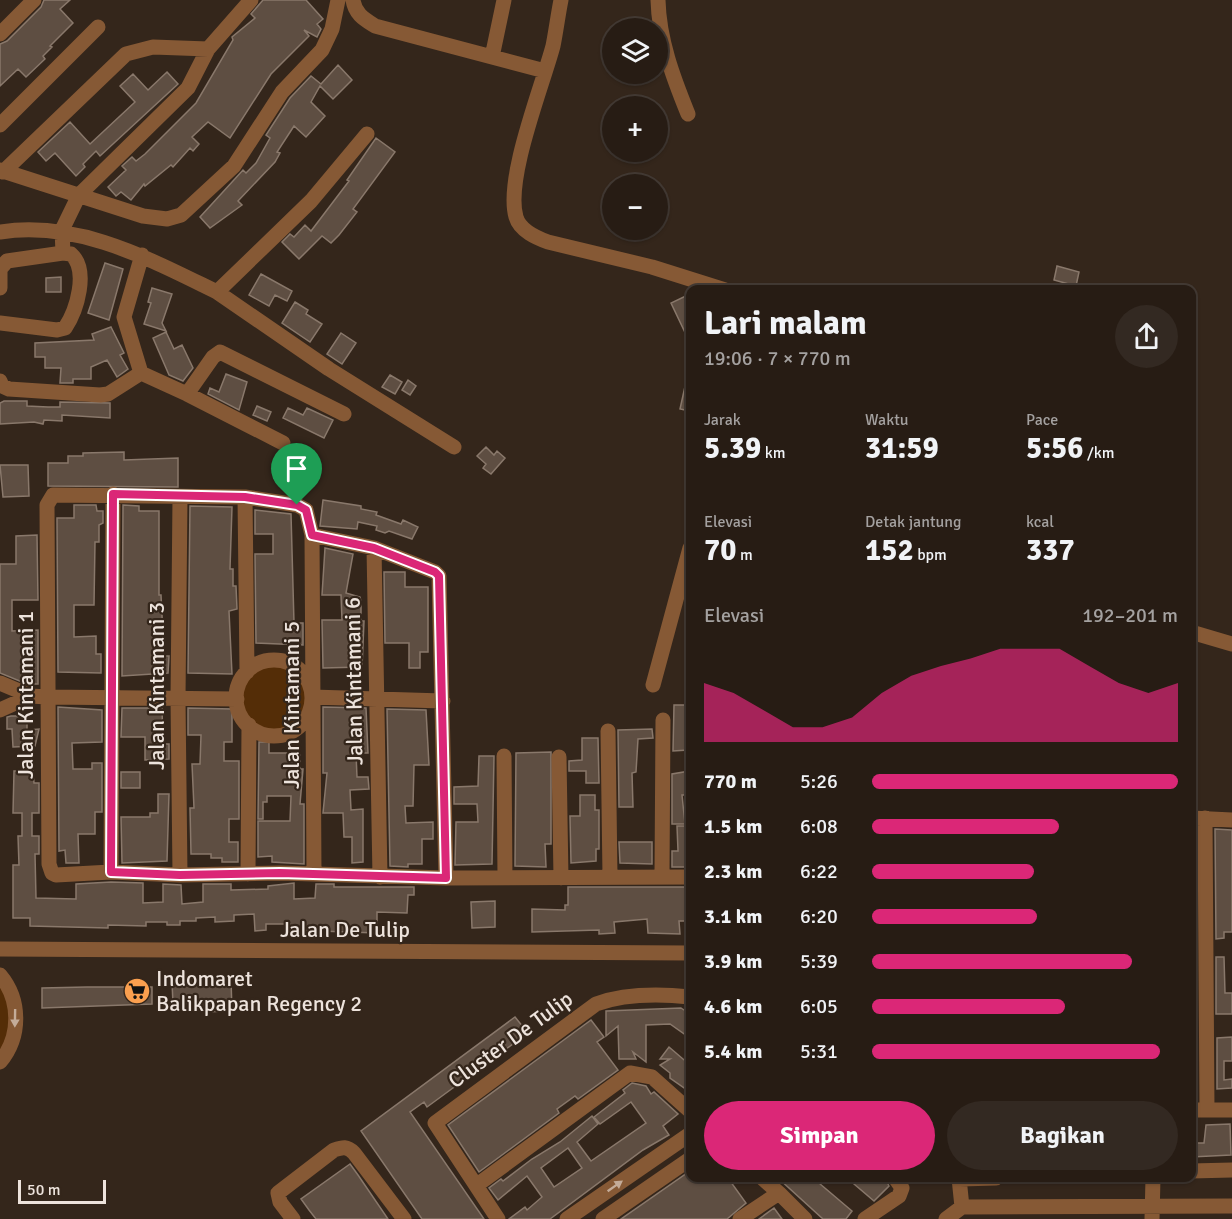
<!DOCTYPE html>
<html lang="id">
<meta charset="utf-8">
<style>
body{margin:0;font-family:Signika,sans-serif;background:#332922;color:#f1f3f6;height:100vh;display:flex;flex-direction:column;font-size:22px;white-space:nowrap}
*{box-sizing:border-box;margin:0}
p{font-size:20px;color:#a4a1a0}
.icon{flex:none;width:33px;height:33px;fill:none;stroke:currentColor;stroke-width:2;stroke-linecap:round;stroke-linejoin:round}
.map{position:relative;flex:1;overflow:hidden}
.side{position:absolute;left:686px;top:285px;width:510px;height:897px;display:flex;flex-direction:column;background:#271c14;border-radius:12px;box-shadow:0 2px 4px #0004,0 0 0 2px #433a34}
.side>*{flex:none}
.fabs{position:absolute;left:602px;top:18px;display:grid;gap:12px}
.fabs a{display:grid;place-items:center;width:66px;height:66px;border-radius:50%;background:#271c14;box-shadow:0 2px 4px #0004,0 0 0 2px #433a34;font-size:30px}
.scale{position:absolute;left:18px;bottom:15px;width:88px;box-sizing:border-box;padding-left:6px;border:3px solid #ede3dc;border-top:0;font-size:16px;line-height:21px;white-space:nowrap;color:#ede3dc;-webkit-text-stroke:4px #34261b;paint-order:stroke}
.pin{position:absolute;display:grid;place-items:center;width:51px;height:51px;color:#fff;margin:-62px -26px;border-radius:50% 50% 50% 0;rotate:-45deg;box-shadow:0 0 6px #0007}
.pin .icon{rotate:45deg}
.round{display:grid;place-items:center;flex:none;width:63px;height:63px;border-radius:32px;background:#332922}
.summary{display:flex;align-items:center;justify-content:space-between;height:102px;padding:0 18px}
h1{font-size:33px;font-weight:700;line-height:45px}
.stats{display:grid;grid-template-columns:repeat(3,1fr);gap:9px;height:102px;padding:6px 18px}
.stats div{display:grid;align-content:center}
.stats b{font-size:30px;font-weight:700}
.stats small{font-size:16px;font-weight:400}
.stats p{font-size:16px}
.chart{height:168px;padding:12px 18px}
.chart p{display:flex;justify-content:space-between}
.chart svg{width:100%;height:108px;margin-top:6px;fill:#db2777;opacity:.7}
.button{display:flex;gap:12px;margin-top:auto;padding:12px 18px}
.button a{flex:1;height:69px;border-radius:36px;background:#db2777;color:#fff;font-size:24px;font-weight:700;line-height:69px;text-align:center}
.button a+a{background:#332922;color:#f1f3f6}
ul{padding:0 18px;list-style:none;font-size:20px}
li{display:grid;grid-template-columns:96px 72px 1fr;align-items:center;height:45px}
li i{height:15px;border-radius:8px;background:#db2777}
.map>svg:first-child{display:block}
</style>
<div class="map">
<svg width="1232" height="1219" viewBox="0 0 1232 1219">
<rect width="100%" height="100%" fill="#34261b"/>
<path fill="#542d07" d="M242 698a33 33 0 1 1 66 0a33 33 0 1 1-66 0Z
M0,983C17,1008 10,1030 0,1056Z"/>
<path fill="#5e4e42" stroke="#89786b" stroke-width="1.5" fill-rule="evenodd" d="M44,0H70L60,9L73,23L50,46L52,47L43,56L45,59L26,77L18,69L0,86V44L7,41L41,7Z
M263,0H306L323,19L317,24L321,29L317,37L304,30L309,36L271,74L230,138L208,122L192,137L199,144L193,151L190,148L173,167L171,165L145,186L144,184L131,200L121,192L116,196L108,187L126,170L122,166L132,157L136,161L145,154L196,103L233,40L232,37L255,18L251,14Z
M338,65L352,80L333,99L320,86L311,102L325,116L306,137L294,126L277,152L280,153L275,162L238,201L242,205L210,228L200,217L243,170L246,173L256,163L270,138L266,135L290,98L311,76L321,84Z
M167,72L178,84L100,156L96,151L83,164L85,167L76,176L55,153L46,161L38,152L70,122L90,144L135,102L120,86L133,74L148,90Z
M376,138L395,152L353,209L357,212L339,235L331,243L322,236L299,259L282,242L290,234L294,237L305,225L311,231L349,181L347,180Z
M105,263L123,269L109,320L88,313Z
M1057,266L1079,272L1076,286L1054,280Z
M261,274L292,291L287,301L275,295L269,306L249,295Z
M61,277V292H46V278Z
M152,288L172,294L162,323L166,331L144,324L151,303L148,302Z
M690,294V343L671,303Z
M295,302L308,310L306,314L322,324L310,342L282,323Z
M111,327L124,353L120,355L128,369L117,377L107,360L91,367V379H73V383H60L61,368H45V357H35V343L94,340L92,334Z
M166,332L174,349L182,345L193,368L183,381L169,375L153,338Z
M341,333L356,343L342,364L327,354Z
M226,374L247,382L239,410L208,394L210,388L219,392Z
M390,375L402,382L395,394L382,387Z
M408,380L416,386L410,395L402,390Z
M686,382L690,383V411L680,409Z
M4,401H27V406L48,407H60V402L110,403V418L62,415V421L44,420L43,424L34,422L0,424V403Z
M257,406L271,412L267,421L253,415Z
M288,408L303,415L307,408L333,420L324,438L283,418Z
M486,447L494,455L497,451L505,458L491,474L483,468L486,464L477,456Z
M124,452V460L178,458V487L48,486V463H68V456H83V453Z
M0,465H28L29,496L3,497Z
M323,500L361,506V509L377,512L376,515L401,524L403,520L418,527L412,539L389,531L385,533L376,530L377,526L358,522L357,529L320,526Z
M74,505H96L97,511H103V523L99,525V542H95L94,605H74V637L96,636V654H101V673L58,672L57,518H74Z
M123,505L139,506V511H159V595H161L164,656H169L168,673L122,676Z
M190,506L232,507L230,569H233V586H236L237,609L229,611L232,674L188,673Z
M255,510L291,514L294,623H303V645L256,643L255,554H273V534H255Z
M37,535L38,600H12V631L38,630V684H27L0,673V564H16V536Z
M325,548L353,554L346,593L360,597L361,601V621H364L362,667L323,668L322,620H342L341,595H322Z
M384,572H405V587H428V652H420V668H409V643H385Z
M674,705H690L688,750L673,751Z
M58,707L102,710V742L72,743L73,769H92V763H102V812H95V834H78L79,863H66L65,850L59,851Z
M323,707L366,708L368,753H356L357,777H368L369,789L350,790L351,810L363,809V862L352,863V837H344L343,813H323L327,773H323Z
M122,708H162L163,744H169V759L145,760V737H121Z
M188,708L232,709V742H224V761H239V819H229V842H238V862H222V858H211V854H191L190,808H194L192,764H200L201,735H188Z
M387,709L426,710L429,765H414L413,806H405L406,823L433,822V839H422V864H408V867L390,866Z
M11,716H27V730L39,729L35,746L13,747L12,729H7V717Z
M652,729L653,738L638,739L636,772L632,773L633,807H619L618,730Z
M582,738H598L599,783H586V771H569V761L582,760Z
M259,742H269V753H300V769H303L300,804H304V864L272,862V856L258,857V821H290L291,796H267V802H263V819H258Z
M551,752V844H545L546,867L515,866L516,753Z
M479,756H494L492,864L455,865L456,822H478L477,804H454V787L478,786Z
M14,771H33L34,783H39V813H32V836H39V854H35L36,898L76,899V884L111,882L143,883V903L163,902V884L181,885L182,904L203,902V884H231V890L268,889V886L294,883V899L315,898L316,884H334V887H414V895H408L407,913L377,912V933L290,930V924H266V930L255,931L254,914L234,915V921L215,922V917L196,918V921H180V925H167V922H146V926L108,925V928L30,926V918H13V865H19L18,836H22V813H13Z
M690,771L687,795H682L685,824H672V774Z
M121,772H140V788H121Z
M158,794H169L167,861L122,863L121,817H150V813H158Z
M580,795H595V810H599V849H596V861L571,863L570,816H580Z
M677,826H690V867H672V851H678Z
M1215,829L1232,830V932H1224V938L1216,939Z
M619,842H652V864L620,863Z
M1191,874H1196V939H1191Z
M568,887H690V921H679L680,934L648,933L647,919L614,922L615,933L599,934V930L532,932V909L565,910V905H568Z
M495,901V927L472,928L471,902Z
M1216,957H1224L1225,993H1232V1014H1216Z
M231,980L232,1011L202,1012L201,1003L173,1004L172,982Z
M87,987H152V1004L42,1008V988Z
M681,1008L690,1014V1038L670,1024L646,1025V1062L633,1052L636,1059H619L618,1026L606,1036V1011Z
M515,1017L528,1033L427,1107L424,1102L410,1112L484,1219H422L361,1131Z
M591,1020L604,1037L597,1042L618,1070L578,1099L575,1096L557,1109L559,1113L479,1172L448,1125Z
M1232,1037V1061H1224V1080L1232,1079V1088L1217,1089V1038Z
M669,1047L690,1065V1092L670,1078V1073L660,1065L670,1059H660Z
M1191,1061H1197V1090H1191Z
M632,1083L646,1086L651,1094L654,1092L678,1114L663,1126L669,1135L643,1150L550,1219H509L525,1207L527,1210L542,1197L527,1176L498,1200L489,1188L501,1179L503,1181L532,1159L560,1142L592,1116L598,1124L577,1142L591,1161L646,1123L631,1102L600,1124L594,1117L625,1093L623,1090ZM568,1148L582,1168L554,1187L541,1168Z
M1230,1124L1231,1155L1191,1157V1143H1204L1206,1125Z
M350,1164L358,1175L388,1219H316L309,1210L301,1199Z
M690,1171V1178H728L746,1203L727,1219H621Z
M778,1178H813L852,1211L846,1219H823Z
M847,1178H885L889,1186L874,1201Z
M774,1208L782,1219H759Z"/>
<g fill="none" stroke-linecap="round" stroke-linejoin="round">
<path stroke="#865935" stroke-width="15" d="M353,0C355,14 364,19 375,26L545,71
M561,0C558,15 556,31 553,46C542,87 505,179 516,217C520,231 537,238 548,242L652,267L725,290
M658,0C659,40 673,77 688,114
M0,34L34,0
M492,57L504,0
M0,125L98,27
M367,134L311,201L217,292L329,369L454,447
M0,170L143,216L167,219L181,215L234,166L282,92L322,50L332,29L338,0
M3,172L126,54L153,47L208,49
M0,232C78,220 149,259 217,292
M63,253L62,230L79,195L188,88L208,49L251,0
M142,255L124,317L141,373L187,394L213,357L220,352L344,414
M0,288V269L7,261L63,253L71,254C89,270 77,310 65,328L57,330L0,323
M0,381L2,386L9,389L100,395L108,394L141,373
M187,394L283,443
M180,497L178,699L180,875
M245,497L247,672
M312,535L374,548L435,572L439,576L446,878
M374,548L380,877
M1191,632L1232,644
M236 698a38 38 0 1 1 76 0a38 38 0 1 1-76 0Z
M0,683L31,696L47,697L237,699
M653,685L690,548
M312,697L443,701
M0,710L31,696
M608,731L610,876
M504,756L505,878
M559,757L561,878
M1191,818L1232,820
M1205,818L1207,1110
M111,872L113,494
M248,874L249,725
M314,874L312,535L306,510L297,505L245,497L53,495L47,505L49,864L52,873L56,875L111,872L180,875L281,873L446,878L690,877
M662,875L663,720
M0,949L690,953
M0,975C21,1000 21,1037 0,1062
M1191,1110H1232
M1191,1171L1232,1170
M960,1179L996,1178
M477,1185L630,1073L652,1077L690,1111
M779,1193L805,1219
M962,1207L1232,1206
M293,1219L280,1202L278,1193L334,1150C343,1147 347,1146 354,1153L404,1219
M498,1219L435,1123L596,1004C624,994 661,994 690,997
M567,1219L690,1134
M603,1219L690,1159
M740,1219L779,1193L762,1178
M865,1219L899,1196L902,1188L895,1178
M946,1219L962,1207L959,1178
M1152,1219L1153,1178"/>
</g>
<defs><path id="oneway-solid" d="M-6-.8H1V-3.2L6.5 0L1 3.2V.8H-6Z" transform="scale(1.5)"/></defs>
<g fill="#c4ac99">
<use href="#oneway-solid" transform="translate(15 1018) rotate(91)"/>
<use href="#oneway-solid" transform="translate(615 1186) rotate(-35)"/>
</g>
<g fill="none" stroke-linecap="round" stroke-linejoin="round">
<defs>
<path id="route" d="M113,494L245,497L297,505L306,510L312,535L374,548L435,572L439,576L446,878L280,873L180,875L111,872Z"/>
</defs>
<use href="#route" stroke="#fff" stroke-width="12"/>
<use href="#route" stroke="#db2777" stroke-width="8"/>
</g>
<defs>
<symbol id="supermarket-disc" viewBox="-11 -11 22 22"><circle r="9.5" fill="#fa9f4f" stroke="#34261b"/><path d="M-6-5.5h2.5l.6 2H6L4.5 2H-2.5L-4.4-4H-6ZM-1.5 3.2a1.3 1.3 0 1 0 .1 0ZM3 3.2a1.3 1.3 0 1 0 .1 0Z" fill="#111"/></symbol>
</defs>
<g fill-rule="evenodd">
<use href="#supermarket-disc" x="122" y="976" width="30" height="30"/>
</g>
<g text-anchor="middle" stroke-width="4.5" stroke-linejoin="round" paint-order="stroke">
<g font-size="22" fill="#ede3dc" stroke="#34261b">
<text transform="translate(353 681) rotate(-91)" y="8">Jalan Kintamani 6</text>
<text transform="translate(156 686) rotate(-90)" y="8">Jalan Kintamani 3</text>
<text transform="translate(25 695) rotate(-90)" y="8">Jalan Kintamani 1</text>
<text transform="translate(291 705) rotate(-90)" y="8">Jalan Kintamani 5</text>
<text x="345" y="937">Jalan De Tulip</text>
<text transform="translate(510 1039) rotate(-36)" y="8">Cluster De Tulip</text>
</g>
<g font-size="22" fill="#ede3dc" stroke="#34261b" text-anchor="start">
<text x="156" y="986">Indomaret<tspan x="156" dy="25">Balikpapan Regency 2</tspan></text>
</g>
</g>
</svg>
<div class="fabs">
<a><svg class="icon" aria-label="layers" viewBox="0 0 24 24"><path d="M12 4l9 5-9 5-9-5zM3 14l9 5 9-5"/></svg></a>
<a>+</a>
<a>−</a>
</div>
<div class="scale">50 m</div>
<div class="pin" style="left:297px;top:505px;background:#1e9e55"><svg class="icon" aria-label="arrive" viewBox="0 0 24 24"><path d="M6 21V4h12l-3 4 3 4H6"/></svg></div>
<section class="side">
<div class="summary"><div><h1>Lari malam</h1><p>19:06 · 7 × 770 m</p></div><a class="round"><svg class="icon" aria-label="share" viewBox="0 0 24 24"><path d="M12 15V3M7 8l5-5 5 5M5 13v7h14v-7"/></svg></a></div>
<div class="stats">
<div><p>Jarak</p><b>5.39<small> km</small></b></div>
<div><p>Waktu</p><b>31:59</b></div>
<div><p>Pace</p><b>5:56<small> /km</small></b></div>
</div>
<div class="stats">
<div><p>Elevasi</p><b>70<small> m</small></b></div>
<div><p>Detak jantung</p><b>152<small> bpm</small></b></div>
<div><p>kcal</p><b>337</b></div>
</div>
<div class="chart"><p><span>Elevasi</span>192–201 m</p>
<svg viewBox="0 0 160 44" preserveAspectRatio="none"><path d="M0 44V20L10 24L20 31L30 38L40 38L50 34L60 24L70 17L80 13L90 10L100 6L110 6L120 6L130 13L140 20L150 24L160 20V44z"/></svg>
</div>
<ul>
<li><b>770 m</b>5:26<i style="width:100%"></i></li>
<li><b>1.5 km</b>6:08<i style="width:61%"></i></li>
<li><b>2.3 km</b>6:22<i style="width:53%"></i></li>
<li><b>3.1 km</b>6:20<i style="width:54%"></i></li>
<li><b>3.9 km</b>5:39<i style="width:85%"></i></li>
<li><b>4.6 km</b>6:05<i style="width:63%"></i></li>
<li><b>5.4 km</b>5:31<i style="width:94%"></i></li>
</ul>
<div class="button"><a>Simpan</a><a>Bagikan</a></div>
</section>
</div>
